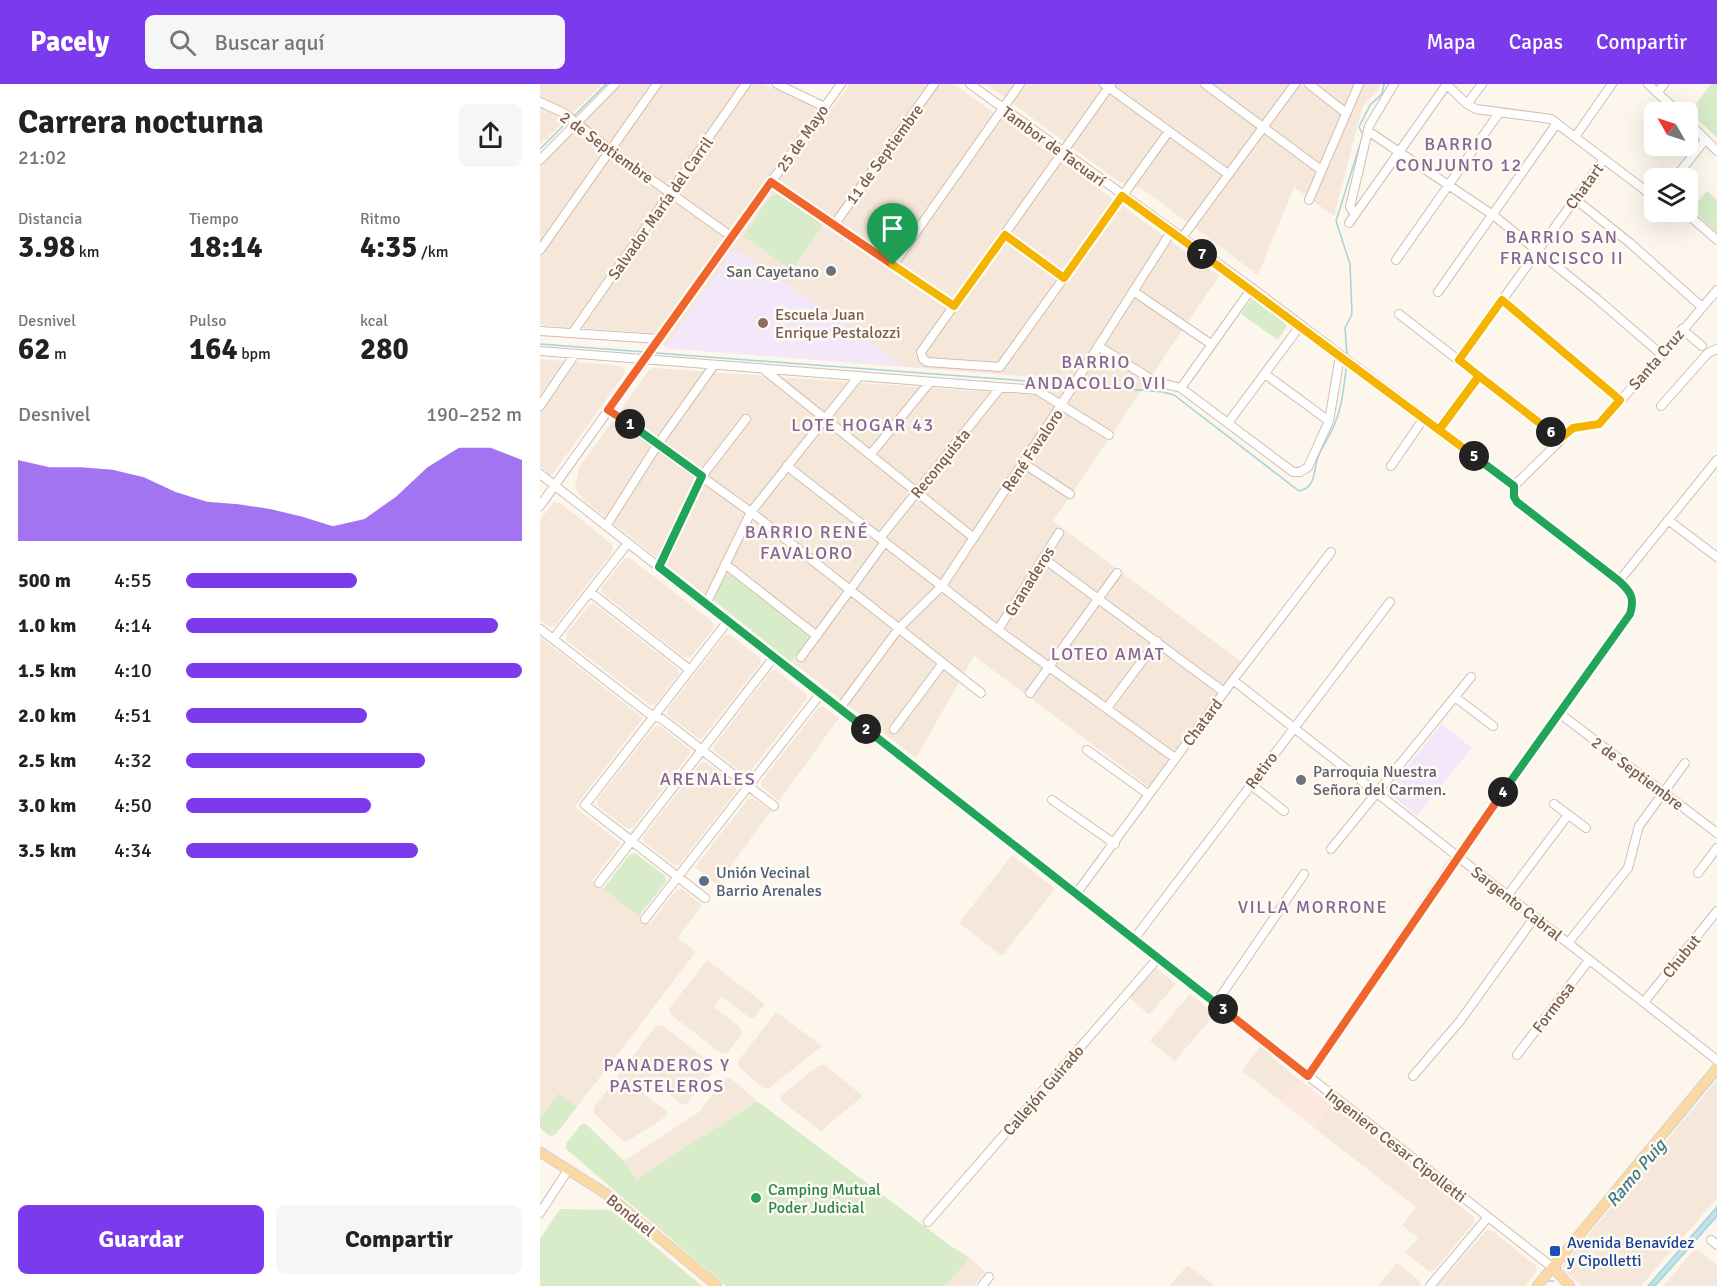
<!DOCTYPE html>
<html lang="es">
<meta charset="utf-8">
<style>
body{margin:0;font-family:Signika,sans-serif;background:#f6f6f6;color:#222;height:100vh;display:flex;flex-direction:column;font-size:22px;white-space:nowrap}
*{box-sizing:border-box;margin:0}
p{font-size:20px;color:#767676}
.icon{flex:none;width:33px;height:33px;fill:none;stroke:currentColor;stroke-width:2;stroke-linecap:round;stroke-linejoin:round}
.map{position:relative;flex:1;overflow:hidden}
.side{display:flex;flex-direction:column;background:#fff;width:540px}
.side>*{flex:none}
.needle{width:39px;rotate:309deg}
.controls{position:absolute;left:1104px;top:18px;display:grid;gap:12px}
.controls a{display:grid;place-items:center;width:54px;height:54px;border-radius:9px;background:#fff;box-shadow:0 6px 24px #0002;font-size:30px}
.pin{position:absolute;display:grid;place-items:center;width:51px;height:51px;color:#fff;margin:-62px -26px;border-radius:50% 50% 50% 0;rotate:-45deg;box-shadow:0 0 6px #0007}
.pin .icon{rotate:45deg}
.km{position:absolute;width:30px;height:30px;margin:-15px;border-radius:50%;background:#222;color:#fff;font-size:16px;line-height:30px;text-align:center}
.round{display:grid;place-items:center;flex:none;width:63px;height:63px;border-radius:9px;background:#f6f6f6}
.headline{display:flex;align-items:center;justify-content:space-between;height:102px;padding:0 18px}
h1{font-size:33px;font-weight:800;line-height:45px}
.figures{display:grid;grid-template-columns:repeat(3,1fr);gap:9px;height:102px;padding:6px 18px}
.figures div{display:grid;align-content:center}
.figures b{font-size:30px;font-weight:800}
.figures small{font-size:16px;font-weight:400}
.figures p{font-size:16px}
.chart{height:168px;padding:12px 18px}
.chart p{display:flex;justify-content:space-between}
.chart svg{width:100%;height:108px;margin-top:6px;fill:#7c3aed;opacity:.7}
.cta{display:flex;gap:12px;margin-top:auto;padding:12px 18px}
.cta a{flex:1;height:69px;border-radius:9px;background:#7c3aed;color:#fff;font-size:24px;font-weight:800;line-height:69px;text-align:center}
.cta a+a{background:#f6f6f6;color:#222}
ul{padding:0 18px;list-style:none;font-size:20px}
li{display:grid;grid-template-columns:96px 72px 1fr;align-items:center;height:45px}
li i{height:15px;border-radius:8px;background:#7c3aed}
header{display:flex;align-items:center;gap:36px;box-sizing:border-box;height:84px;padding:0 30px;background:#7c3aed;color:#fff}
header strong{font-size:28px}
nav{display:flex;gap:33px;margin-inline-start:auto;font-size:21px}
.search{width:420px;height:54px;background:#f6f6f6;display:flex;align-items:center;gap:15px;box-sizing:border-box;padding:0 21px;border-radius:9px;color:#767676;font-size:22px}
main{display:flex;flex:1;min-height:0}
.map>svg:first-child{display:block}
</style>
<header>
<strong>Pacely</strong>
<div class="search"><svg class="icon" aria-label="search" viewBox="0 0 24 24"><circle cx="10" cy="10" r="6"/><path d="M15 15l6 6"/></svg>Buscar aquí</div>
<nav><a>Mapa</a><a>Capas</a><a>Compartir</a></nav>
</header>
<main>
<section class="side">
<div class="headline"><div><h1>Carrera nocturna</h1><p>21:02</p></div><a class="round"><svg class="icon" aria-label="share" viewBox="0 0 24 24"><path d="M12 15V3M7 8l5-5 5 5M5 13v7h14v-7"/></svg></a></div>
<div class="figures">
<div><p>Distancia</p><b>3.98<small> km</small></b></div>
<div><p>Tiempo</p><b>18:14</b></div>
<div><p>Ritmo</p><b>4:35<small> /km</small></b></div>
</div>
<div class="figures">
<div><p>Desnivel</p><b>62<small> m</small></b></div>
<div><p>Pulso</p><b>164<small> bpm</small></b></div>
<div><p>kcal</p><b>280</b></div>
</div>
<div class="chart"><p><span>Desnivel</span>190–252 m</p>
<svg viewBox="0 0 160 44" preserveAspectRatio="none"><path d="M0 44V11L10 14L20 14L30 15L40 18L50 24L60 28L70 29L80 31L90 34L100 38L110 35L120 26L130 14L140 6L150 6L160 11V44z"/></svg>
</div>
<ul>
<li><b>500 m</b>4:55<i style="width:51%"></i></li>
<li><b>1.0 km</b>4:14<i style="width:93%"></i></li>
<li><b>1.5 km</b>4:10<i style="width:100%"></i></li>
<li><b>2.0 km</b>4:51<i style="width:54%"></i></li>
<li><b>2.5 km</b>4:32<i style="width:71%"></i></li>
<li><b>3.0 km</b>4:50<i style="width:55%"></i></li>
<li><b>3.5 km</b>4:34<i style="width:69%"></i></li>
</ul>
<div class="cta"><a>Guardar</a><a>Compartir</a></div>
</section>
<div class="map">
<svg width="1177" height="1202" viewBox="0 0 1177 1202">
<rect width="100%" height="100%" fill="#fdf6ec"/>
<path fill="#f5e8da" d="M0,0H62L0,61Z
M82,0H224L289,29L310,0H414L679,192L513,437L703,579L609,703L434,572L376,674L44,417L35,403L39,384L109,286L114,284L493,311L505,294L127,264L109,249L0,241V82Z
M446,0H840L838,6L823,21L794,132L754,103L718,191L601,104L579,98Z
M0,275L82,282L85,289L13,390L10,391L0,383Z
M19,418L72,460L73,467L15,542L9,543L0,536V436L13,419Z
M85,474H90L173,538L174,544L151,573L145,574L62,509L61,504Z
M54,520L137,584L139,590L116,620L110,621L26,556V550L49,521Z
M185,551H190L220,574L221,579L163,653L158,654L128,631L127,626Z
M0,553L103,634L35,723L81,759L52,796L110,840L136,806L142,805L162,821L138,854L156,868L37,1023L19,1009L0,1034Z
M236,586L266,610L267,615L209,689L204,690L174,667V662L231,587Z
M284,623L299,634L239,717L222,703L221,698L278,624Z
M120,642L149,665L150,670L93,744H86L58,722L57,716L114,643Z
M166,678L196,701L197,706L139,781H134L104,758L103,753L161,679Z
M213,714L231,727L177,801L155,783L208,715Z
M472,771L515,805L462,872L419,839Z
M167,876L225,920L215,933L210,934L182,913L174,923L201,944L202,950L187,969L182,970L130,930L129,925Z
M615,883L636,900L609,931L589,913Z
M650,910L675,930L635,977L610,957Z
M236,928L282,962L229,1004H223L199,983L198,977Z
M122,941L173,981L174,986L146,1020H141L114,998L104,1011L127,1027V1032L88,1057H83L54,1029V1023L116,942Z
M721,962L733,971L731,973L760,996L742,1018L702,987Z
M279,981H285L323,1012L281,1047L241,1017V1012Z
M185,994H190L217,1017L96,1096L84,1077L159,1028Z
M1177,996V1114L1101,1202H1042L1024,1187L1023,1181Z
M791,1020L934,1133V1139L894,1186L889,1187L865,1169L878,1154L862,1141L876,1123L773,1043Z
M951,1146L996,1182L997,1187L985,1202H897L946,1147Z
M1155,1165L1159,1166L1177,1181V1202H1123Z
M430,1174L446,1188L434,1202H405Z
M857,1179L880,1197L881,1202H838Z
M648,1181L675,1202H629Z"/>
<path fill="#fde8e0" d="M760,996L791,1020L773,1043L742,1018Z"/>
<path fill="#f3e8fa" d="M195,164L364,282L125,264Z
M902,640L932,664L877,732L847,707Z"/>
<path fill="#d8ecc9" d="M1171,0H1177V54L1150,28Z
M1167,107L1177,116V149L1152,126Z
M239,110L283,141L252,186L203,152L231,112Z
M713,213L746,238V243L738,256L701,230Z
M191,491L266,549L268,556L251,578L174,516L184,492Z
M95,769L125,792L126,798L99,832L63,805L90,770Z
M19,1009L37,1023L15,1051L10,1052L0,1044V1034Z
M217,1017L411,1162L430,1174L405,1202H186L26,1065V1060L41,1040H46L84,1077L96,1096Z
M20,1125L71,1126L162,1202H0V1155Z"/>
<path fill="#bfe3e8" stroke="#a5d3da" stroke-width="1.5" d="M1177,1123V1132L1115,1202H1108Z"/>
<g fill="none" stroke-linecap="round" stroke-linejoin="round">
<path stroke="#a5d3da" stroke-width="1.5" d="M33,33L66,0
M0,65L29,36
M0,260L105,268
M116,269L527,300
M807,271L805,244L812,230L810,180L796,137L823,51L819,43L830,21L842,10L844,0
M541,301L623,308L634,311L759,407C777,403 773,387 778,373C782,362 791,351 795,339C803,320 804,299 807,278
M1021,1187L1020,1181L1177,992
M1003,1202L1007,1197H1014"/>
<defs>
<path id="minor" d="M237,0L285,23
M430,0L712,204L974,402
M564,0L688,90
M571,0L381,268L383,275L387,278L460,283L629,47
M665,0L781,86
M769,0L806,29
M906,0L927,20L936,25L1011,35L1114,113
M1108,0L1138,28
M1118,8L1124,0
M0,18L24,29L70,66L192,153
M927,20L942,0
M1148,38L1177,67
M828,47L953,131L1056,214L1122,271
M1035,53L1072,0
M0,76L75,0
M1135,94L1165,56
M231,98L414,222
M1035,115L1090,159L1162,223
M769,116L819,0
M1145,128L1177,156
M815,130L810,123L829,42L854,0
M809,139L907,0
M294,141L394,0
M465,151L524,194
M641,155L755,0
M0,166L117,0
M856,176L959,29
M353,181L480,0
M593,207L671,260
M898,208L1017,39
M962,216L1080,316
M859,230L1020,355
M1142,245L1162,262
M0,247L119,255
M33,248L206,0
M558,262L614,297L641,304L753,388H760L768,383L789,337L800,272
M0,267L497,306L569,351
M919,276L1064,75
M222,284L434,454
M725,290L789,337
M641,304L712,204
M0,322L35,270
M1121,322L1168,269L1177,265
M68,326L211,428L441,609
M688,339L760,242
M899,346L939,292
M330,371L390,298
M483,379L530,410
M247,382L458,546L635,674
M851,382L884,334
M0,390L1012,1183
M974,402L1033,344L1059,340L1122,271L1177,206
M974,402V413L977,418L1079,497
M0,422L301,0
M1128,436L1177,473
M66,442L118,360L174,281
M340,454L460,304
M503,474L684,608
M185,480L277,552
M119,483L162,392L206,335
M50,508L150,586
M166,520L211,428L319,292
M0,545L108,629L122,635L234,722
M458,546L519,449
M13,555L88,459
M261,573L345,458
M693,596L1177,976
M490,609L577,489
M915,613L953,642
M300,624L359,544L402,502L521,321L631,148
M567,624L617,557
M1019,629L1177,749
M354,645L403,579
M547,666L608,710
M710,700L744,727
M512,716L575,760
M1014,720L1046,744
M791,765L931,593
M1158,789L1177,764
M59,799L234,573
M536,810L693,596L791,468
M967,812L1028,731
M165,814L45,721L188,537
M105,835L281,609
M594,855L850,518
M1028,859L1088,784L1099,742L1145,679
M1104,918L1177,827
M676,919L764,790
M977,971L1049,876
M768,992L907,787L1090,530C1095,514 1091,508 1079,497L1177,376
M873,992L920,937L994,834
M0,1129L28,1086
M388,1138L618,874
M1171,1156L1177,1161
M442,1202L449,1193
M890,1202L948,1133"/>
<path id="major" d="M0,1068L68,1111L177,1202
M1012,1183L1030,1202
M997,1202L1177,984"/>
</defs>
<use href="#minor" stroke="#d1beb0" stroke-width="10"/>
<use href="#major" stroke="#dad1cd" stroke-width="11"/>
<use href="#minor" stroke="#fff" stroke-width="8"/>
<use href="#major" stroke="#fbd9a5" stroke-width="9"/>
</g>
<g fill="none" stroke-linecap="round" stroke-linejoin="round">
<defs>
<path id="split-1" d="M90,340L68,326L231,98L353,181"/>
<path id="split-2" d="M90,340L162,392L119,483L326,645"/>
<path id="split-3" d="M326,645L683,925"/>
<path id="split-4" d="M683,925L768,992L963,708"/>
<path id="split-5" d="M934,372L974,402V413L977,418L1079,497C1091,508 1095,514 1090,530L963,708"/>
<path id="split-6" d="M934,372L899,346L939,292L919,276L962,216L1080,316L1059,340L1033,344L1020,355L1011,348"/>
<path id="split-7" d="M662,170L899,346L939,292L1011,348"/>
<path id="split-8" d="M353,181L414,222L465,151L524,194L582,112L662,170"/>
</defs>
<use href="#split-1" stroke="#fff" stroke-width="12"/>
<use href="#split-2" stroke="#fff" stroke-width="12"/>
<use href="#split-3" stroke="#fff" stroke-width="12"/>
<use href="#split-4" stroke="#fff" stroke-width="12"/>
<use href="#split-5" stroke="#fff" stroke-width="12"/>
<use href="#split-6" stroke="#fff" stroke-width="12"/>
<use href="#split-7" stroke="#fff" stroke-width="12"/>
<use href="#split-8" stroke="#fff" stroke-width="12"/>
<use href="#split-1" stroke="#f0652b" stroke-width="8"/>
<use href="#split-2" stroke="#22a559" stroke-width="8"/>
<use href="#split-3" stroke="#22a559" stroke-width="8"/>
<use href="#split-4" stroke="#f0652b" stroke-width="8"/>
<use href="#split-5" stroke="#22a559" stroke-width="8"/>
<use href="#split-6" stroke="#f5b400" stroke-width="8"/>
<use href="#split-7" stroke="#f5b400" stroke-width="8"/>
<use href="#split-8" stroke="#f5b400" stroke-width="8"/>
</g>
<g fill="#6b7280" stroke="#fffaf3" stroke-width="2">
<circle cx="291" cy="187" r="6"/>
<circle cx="761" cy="696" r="6"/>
</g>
<circle fill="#8d6e63" stroke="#fffaf3" stroke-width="2" cx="223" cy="239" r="6"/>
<circle fill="#5c6f8a" stroke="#fffaf3" stroke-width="2" cx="164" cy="797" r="6"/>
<circle fill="#2e9e5b" stroke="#fffaf3" stroke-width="2" cx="216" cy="1114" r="6"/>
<rect fill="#1a4fb4" stroke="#fffaf3" stroke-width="2" x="1009" y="1161" width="12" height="12" rx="3"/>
<g text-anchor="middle" stroke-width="5" stroke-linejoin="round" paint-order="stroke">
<g font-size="16" fill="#7a5c4d" stroke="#fffaf3">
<text transform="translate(262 54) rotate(-55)" y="6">25 de Mayo</text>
<text transform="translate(514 62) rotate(36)" y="6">Tambor de Tacuarí</text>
<text transform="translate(67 63) rotate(36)" y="6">2 de Septiembre</text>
<text transform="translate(344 70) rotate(-54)" y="6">11 de Septiembre</text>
<text transform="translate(1044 102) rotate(-54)" y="6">Chatart</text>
<text transform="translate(120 124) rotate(-55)" y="6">Salvador María del Carril</text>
<text transform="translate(1116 275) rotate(-49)" y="6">Santa Cruz</text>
<text transform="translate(492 366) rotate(-56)" y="6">René Favaloro</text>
<text transform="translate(400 379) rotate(-51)" y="6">Reconquista</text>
<text transform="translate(489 497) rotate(-58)" y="6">Granaderos</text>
<text transform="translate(662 638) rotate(-53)" y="6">Chatard</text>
<text transform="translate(721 686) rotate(-53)" y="6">Retiro</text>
<text transform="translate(1098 689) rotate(37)" y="6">2 de Septiembre</text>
<text transform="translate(977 819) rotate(38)" y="6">Sargento Cabral</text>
<text transform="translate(1141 872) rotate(-51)" y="6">Chubut</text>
<text transform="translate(1013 923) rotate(-53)" y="6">Formosa</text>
<text transform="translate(503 1006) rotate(-49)" y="6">Callejón Guirado</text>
<text transform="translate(856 1061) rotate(38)" y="6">Ingeniero Cesar Cipolletti</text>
<text transform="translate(91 1131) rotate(39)" y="6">Bonduel</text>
</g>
<g font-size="16" fill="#5b616d" stroke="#fffaf3" text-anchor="end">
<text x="279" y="193">San Cayetano</text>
<text x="773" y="693" text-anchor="start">Parroquia Nuestra<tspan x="773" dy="18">Señora del Carmen.</tspan></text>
</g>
<g font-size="16" fill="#785e54" stroke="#fffaf3" text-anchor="start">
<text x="235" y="236">Escuela Juan<tspan x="235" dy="18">Enrique Pestalozzi</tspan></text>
</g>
<g font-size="16" fill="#4e5e75" stroke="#fffaf3" text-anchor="start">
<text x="176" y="794">Unión Vecinal<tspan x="176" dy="18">Barrio Arenales</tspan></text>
</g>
<g font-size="16" fill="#27864d" stroke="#fffaf3" text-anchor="start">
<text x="228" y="1111">Camping Mutual<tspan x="228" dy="18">Poder Judicial</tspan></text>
</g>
<g font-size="16" fill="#164399" stroke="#fffaf3" text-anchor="start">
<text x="1027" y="1164">Avenida Benavídez<tspan x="1027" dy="18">y Cipolletti</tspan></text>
</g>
<g font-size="18" letter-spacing="1.5" fill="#846695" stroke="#fffaf3">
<text x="919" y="66">BARRIO<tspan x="919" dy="21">CONJUNTO 12</tspan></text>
<text x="1022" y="159">BARRIO SAN<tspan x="1022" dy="21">FRANCISCO II</tspan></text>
<text x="556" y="284">BARRIO<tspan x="556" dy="21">ANDACOLLO VII</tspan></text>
<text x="323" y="347">LOTE HOGAR 43</text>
<text x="267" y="454">BARRIO RENÉ<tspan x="267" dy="21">FAVALORO</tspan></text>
<text x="568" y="576">LOTEO AMAT</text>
<text x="168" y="701">ARENALES</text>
<text x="773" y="829">VILLA MORRONE</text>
<text x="127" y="987">PANADEROS Y<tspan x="127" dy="21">PASTELEROS</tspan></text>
</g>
<g font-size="18" font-style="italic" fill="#437c86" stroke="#fffaf3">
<text transform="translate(1096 1089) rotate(-50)" y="6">Ramo Puig</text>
</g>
</g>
</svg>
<div class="controls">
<a><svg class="needle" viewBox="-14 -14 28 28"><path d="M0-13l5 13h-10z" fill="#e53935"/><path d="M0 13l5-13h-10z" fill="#767676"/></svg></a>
<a><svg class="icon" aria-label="layers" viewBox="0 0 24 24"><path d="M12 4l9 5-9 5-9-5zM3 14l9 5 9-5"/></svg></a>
</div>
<div class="pin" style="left:353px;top:181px;background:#1e9e55"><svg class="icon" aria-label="arrive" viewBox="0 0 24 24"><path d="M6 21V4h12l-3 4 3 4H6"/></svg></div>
<b class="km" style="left:90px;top:340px">1</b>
<b class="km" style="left:326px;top:645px">2</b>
<b class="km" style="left:683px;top:925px">3</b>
<b class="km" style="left:963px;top:708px">4</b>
<b class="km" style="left:934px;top:372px">5</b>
<b class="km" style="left:1011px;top:348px">6</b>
<b class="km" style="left:662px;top:170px">7</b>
</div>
</main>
